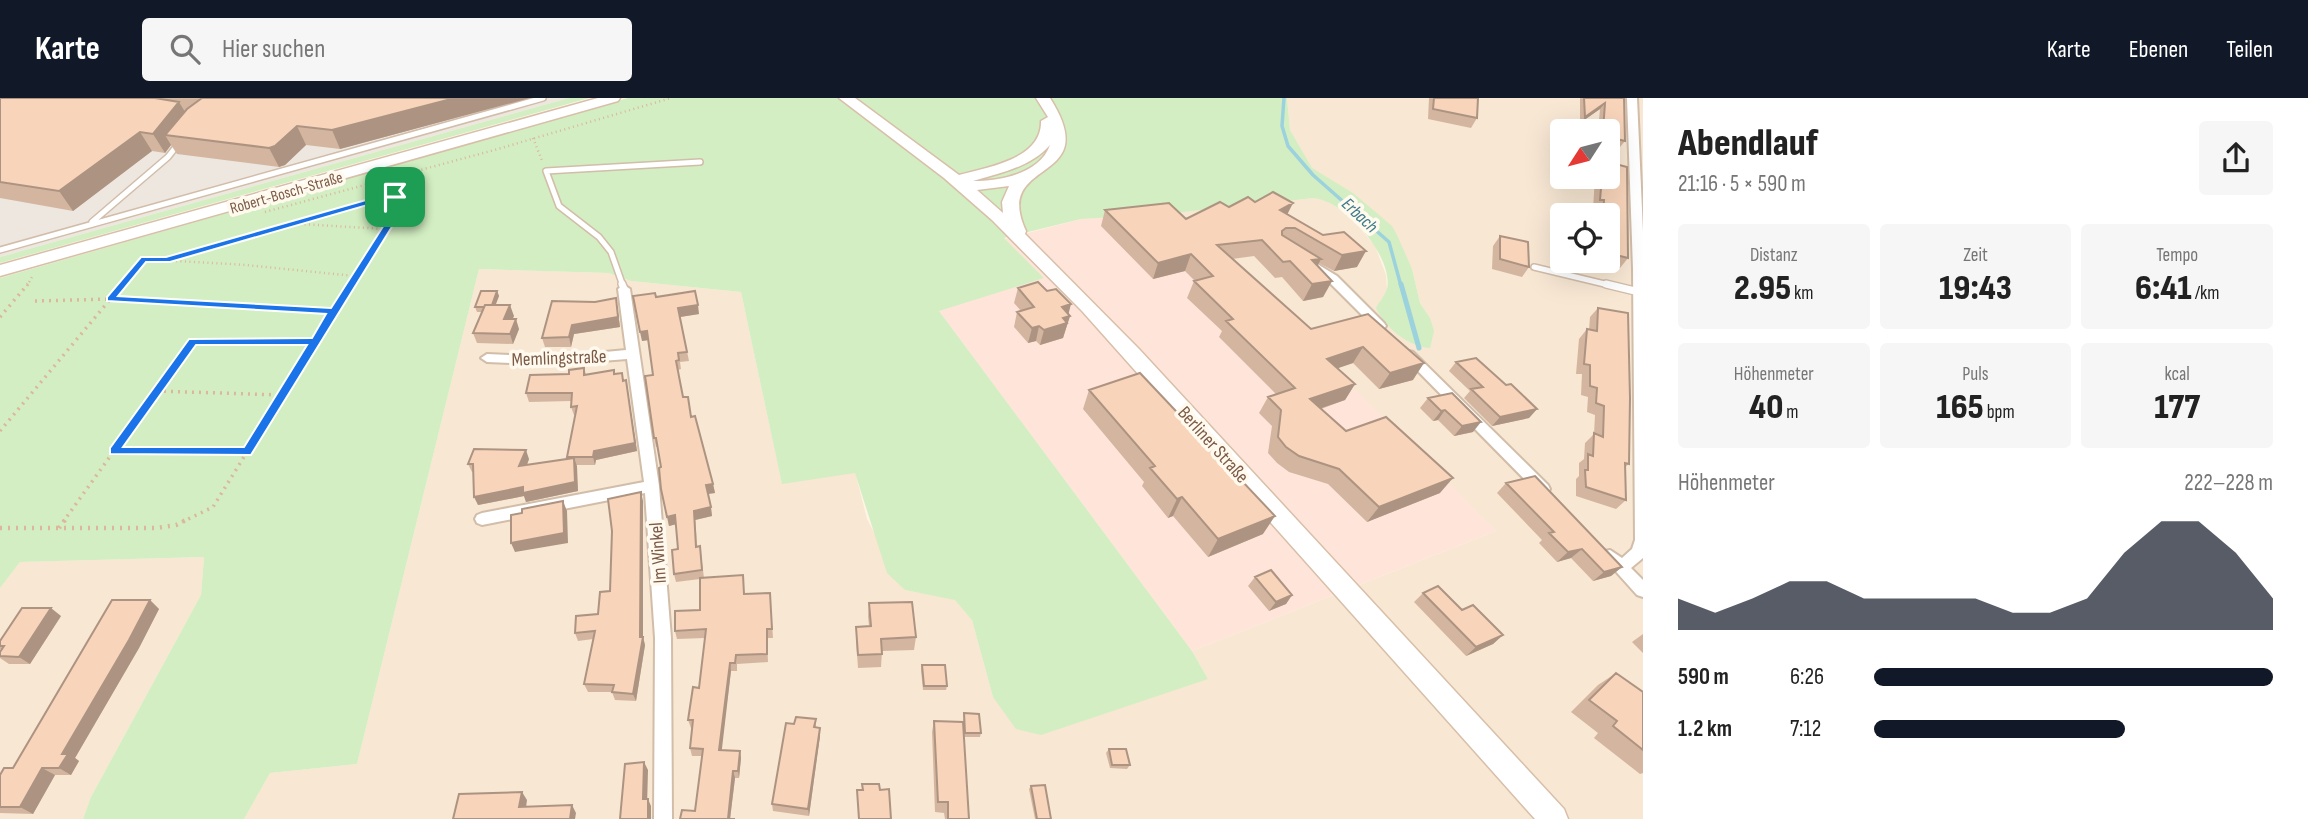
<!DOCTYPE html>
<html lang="de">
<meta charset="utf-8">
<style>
body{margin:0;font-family:"Sofia Sans Condensed",sans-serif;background:#f6f6f6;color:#222;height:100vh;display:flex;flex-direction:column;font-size:26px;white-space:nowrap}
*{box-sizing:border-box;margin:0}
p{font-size:23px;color:#767676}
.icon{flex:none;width:38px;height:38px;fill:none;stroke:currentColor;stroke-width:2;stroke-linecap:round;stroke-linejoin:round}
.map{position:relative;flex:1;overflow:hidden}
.panel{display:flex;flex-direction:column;background:#fff;width:665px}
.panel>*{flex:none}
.needle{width:46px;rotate:234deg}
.fabs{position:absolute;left:1550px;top:21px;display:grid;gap:14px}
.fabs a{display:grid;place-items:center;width:70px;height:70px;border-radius:7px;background:#fff;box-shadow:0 7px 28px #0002;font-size:35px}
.pin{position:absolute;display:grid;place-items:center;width:60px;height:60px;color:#fff;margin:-30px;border-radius:14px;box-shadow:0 4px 10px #0006}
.round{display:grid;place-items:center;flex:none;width:74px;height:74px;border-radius:7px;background:#f6f6f6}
.overview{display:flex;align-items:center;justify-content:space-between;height:119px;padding:0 35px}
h1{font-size:38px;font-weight:800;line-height:52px}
.metrics{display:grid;grid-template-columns:repeat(3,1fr);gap:10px;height:119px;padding:7px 35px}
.metrics div{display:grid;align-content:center;border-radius:7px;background:#f6f6f6;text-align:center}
.metrics b{font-size:35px;font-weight:800}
.metrics small{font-size:19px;font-weight:400}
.metrics p{font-size:19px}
.chart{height:196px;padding:14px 35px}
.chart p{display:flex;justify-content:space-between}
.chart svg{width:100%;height:126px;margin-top:7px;fill:#111827;opacity:.7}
ul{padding:0 35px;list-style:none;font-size:23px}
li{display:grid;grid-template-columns:112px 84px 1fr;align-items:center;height:52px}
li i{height:18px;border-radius:9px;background:#111827}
header{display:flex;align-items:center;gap:42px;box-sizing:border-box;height:98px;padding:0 35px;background:#111827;color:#fff}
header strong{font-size:33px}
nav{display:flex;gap:38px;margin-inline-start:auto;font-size:24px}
.search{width:490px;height:63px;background:#f6f6f6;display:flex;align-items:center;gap:18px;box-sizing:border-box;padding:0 24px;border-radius:7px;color:#767676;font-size:26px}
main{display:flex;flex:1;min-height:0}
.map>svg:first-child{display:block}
</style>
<header>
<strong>Karte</strong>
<div class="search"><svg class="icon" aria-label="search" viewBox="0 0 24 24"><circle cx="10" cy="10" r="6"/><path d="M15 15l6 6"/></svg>Hier suchen</div>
<nav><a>Karte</a><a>Ebenen</a><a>Teilen</a></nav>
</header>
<main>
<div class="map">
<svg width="1643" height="721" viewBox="0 0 1643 721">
<rect width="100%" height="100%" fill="#fef5e5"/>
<path fill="#f7e7d3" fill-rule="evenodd" d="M1287,0H1643V721H244L270,675L357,666L479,171L609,175L631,183L741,194L782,385L855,374L867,421L905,492L955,501L972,522L993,599L1208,581L1192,553L1496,433L1166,116L1314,100L1326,101L1354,123L1375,148L1386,177L1387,193L1380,203L1430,220L1420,205L1412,171L1353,95L1312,71L1290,32ZM1563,33H1608V79H1563ZM1563,117H1608V163H1563Z
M204,459L201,497L91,699L83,721H0V490L20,464Z"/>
<path fill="#ffe5d9" d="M1138,117L1333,269L1496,433L1192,553L938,212L1043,180L1004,141L1081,121Z"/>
<path fill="#eee7e0" d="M0,0H569L0,159Z"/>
<path fill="#d3eec2" d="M569,0H589L0,165V159Z
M628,0H1287L1290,32L1312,70L1353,95L1392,128L1397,137L1412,171L1420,205L1430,220L1434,233L1430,250C1407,248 1386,230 1376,210C1379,204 1385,197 1387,191C1394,159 1345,103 1314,100L1166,116L1081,121L1004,140L1044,180L939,213L1192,553L1208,581L1041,637L1016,631L993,599L972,522L955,502L905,492L887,475L855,375L782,386L741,194L631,183L609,175L479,171L357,666L270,675L244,721H83L91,699L201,497L204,459L20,464L0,490V180Z"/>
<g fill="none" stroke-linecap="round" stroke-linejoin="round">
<path stroke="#9cd2dd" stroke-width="3.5" d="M1284,0L1282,28L1288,48L1313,77L1389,144L1401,188"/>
<path stroke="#9cd2dd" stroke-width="5" d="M1401,186L1419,250"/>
<defs>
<path id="lane-far1" d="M92,124L168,59L179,45
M0,152L543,0
M1534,169L1613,188
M623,188L611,154L599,139L559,108L546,73L700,64"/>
<path id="lane" d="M622,186L624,191
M1606,186L1639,194"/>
<path id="street" d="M1627,0H1637L1643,134V460L1631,470L1643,482V499L1637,497L1602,458L1605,453L1610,452L1622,460L1632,451L1635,442L1633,171Z
M1309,161L1337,178L1384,225L1386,228L1384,231H1376L1329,184L1305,168L1303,165Z
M624,187L630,191L659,388L671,540L672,721H654L655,540L645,395L482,427L477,425L475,421L477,417L482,415L644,384L627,261L552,267L487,264L481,260L487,256L552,259L626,252L618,191Z
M1409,253L1413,254L1548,387L1550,391L1548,395H1538L1405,260L1403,257L1405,254Z"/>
<path id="secondary" d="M598,0H620L618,3L0,178V167Z
M839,0H855L959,77C989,69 1042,61 1041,23L1048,19L1036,0H1050C1106,88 991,58 1026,133L1025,136L1139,251L1564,711L1568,721H1535L1082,213L992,122L944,80ZM1050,47C1040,76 999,83 973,83C1000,75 1031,69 1050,47ZM1009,88L1002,104L1003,115L977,92Z"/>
</defs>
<use href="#lane-far1" stroke="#d2bda9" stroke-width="8"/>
<use href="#lane" stroke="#d2bda9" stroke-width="10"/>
<use href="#street" stroke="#d2bda9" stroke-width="4"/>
<use href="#secondary" stroke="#d8bfa9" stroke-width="3"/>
<path stroke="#dcb79d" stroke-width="2.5" stroke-dasharray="1 3.5" stroke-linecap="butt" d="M533,40L543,65
M265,114L498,51L671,0
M300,126L385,131
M167,162L387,98L399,102L393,119L350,188
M27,188L33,177
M121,188L144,161L246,167L354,178"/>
<path stroke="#dcb79d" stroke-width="3.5" stroke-dasharray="2 5" stroke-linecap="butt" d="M35,203L110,201L333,214
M0,219L28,186
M157,293L281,297
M0,333L123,186
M114,353L247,354
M63,424L193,243L315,244
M182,424L213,409L351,186"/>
<path stroke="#dcb79d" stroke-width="4.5" stroke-dasharray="2 6" stroke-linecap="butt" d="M0,430H156L176,427L186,422
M59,430L65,422"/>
<use href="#lane-far1" stroke="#fff" stroke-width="5"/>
<use href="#lane" stroke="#fff" stroke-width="7"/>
<use href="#street" fill="#fff" fill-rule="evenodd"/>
<use href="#secondary" fill="#fff" fill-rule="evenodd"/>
</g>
<path fill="#d4b6a0" d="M0,0H530L340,51L306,47L285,67L279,69L177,56L171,47L165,55L152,53L73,113L0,100Z
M1429,0H1434L1477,20L1471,30L1428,21Z
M1580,0H1624L1625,43L1620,49L1608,47V33H1598L1600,11L1580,25Z
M1595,79H1608L1628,160L1620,170L1591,163H1608V117H1596V112L1593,111Z
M1255,104L1287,116L1323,137L1357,169L1334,173L1319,165L1317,167L1332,183L1323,199L1303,203L1282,179L1275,180L1254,158L1232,161L1311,231L1368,216L1413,282L1379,291L1353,265L1338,270L1355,286L1345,302L1321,311L1346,333L1440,395L1367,424L1328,386L1289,374L1277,365L1268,355L1272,328L1259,315L1268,299L1276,296L1219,239L1222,233L1187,200L1194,183H1195L1185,173L1153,181L1101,128L1105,112L1186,121L1229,109Z
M1500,138L1529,169L1522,179L1492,171L1493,148Z
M1018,190L1070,218L1063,240L1040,247L1036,243L1028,245L1014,229L1017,214L1021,213L1014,205Z
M497,193L499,198L495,207L514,218L512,221L519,231L513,246L477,245L473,235L482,214H477L475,209Z
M656,199L699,216L680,219L689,263L680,264L681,271L678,272L683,299L691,319L713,386L715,395L708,396L712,418L695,422L697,449L700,448L704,480L744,496L770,495L773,540H767L768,564L737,566V573H731L721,652L741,660L739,680H735L730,721H680L695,713L702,658H692L690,650L692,630H691L688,622L699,590L705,540L677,541L675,533L700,512V481L676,484L674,476L678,451L676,426L669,428L658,349H656L654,340L653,277L648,242L642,243Z
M616,200L620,229L574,236L571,249H545L542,240L595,204Z
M1598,210L1629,366L1625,369L1626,402L1616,411L1576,398V381L1579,378V365L1584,361L1585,345L1594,336L1595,317L1587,314L1588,299L1581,297L1582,276H1576L1579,241L1587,231L1589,232L1590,219Z
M1456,264L1506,287L1537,311L1529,320L1492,328L1464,300L1470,293L1449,273Z
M584,270L586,276H615L624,282H626L637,353L596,362L595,367H576L578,393L526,404L524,398L478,407L473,374H472L468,366L529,361L527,367L568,361L567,359L576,317H574L571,309V303L529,304L526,295Z
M1089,292L1263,436L1208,459L1173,418L1168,420L1142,388L1144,384L1083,311Z
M1452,295L1473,334L1454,338L1438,322L1433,323L1420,310L1428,300Z
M1506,385L1622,469L1611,478L1593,483L1571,460L1557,464L1539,445L1542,442L1497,395Z
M643,403V539L645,547L636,603L615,602L612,594H588L584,586L593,541L578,543L575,535L598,516L610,493Z
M1255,479L1292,497L1286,506L1269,513L1248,488Z
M1423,495L1462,512L1503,537L1493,546L1466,558L1414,504Z
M150,502L159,511L139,550L75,660L79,663L71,677H55L33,716L0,715V677L13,670Z
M869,505L916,539L914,552L882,553L881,569L858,570L856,542V529L869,528L868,518Z
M61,518L30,566H9L0,560V554L2,552L0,551V543Z
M1643,536V555L1632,544Z
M922,567L947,588L946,592H923L921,572Z
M1616,575L1643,594V675L1640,676L1594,640L1598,635L1571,614L1598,587Z
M964,615L981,635L980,639H964L969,721H945L944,715L935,714L932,634L934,623L963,624Z
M816,621V629L820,630V638L809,718L773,713L772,706L794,626Z
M1109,651L1130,667L1127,671L1110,670L1106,655Z
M1031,688L1051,721H1035L1029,691Z"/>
<path fill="#ad9482" d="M455,0H530L340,51L332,32Z
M179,4L190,22L165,37L171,47L165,55L153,36Z
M1605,5L1600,11L1580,25L1585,19Z
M297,28L306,47L285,67L279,69L269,50Z
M140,34L152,53L73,113L59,93Z
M1293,105L1285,121L1280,112Z
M1366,153L1357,169L1334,173L1342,157Z
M1191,156L1185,173L1153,181L1158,165Z
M1321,161L1313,177L1304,178L1312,162Z
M1332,183L1323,199L1303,203L1312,186Z
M497,193L499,198L493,214L491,209Z
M616,200L620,229L574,236L571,249L569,239L572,227Z
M1071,206L1068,218H1070L1063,240L1040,247L1044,232L1062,209Z
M510,207L514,218L508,231L504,221Z
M698,207L699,216L680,219L678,210Z
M516,221L519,231L513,246L510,236Z
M1039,228L1036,243L1028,245L1032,230Z
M647,233L649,242L642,243L640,234Z
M1363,249L1353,265L1318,277L1327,261Z
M1424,265L1413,282L1379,291L1390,275Z
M626,282L637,353L596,362L595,367L593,359L594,353Z
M1355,286L1345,302L1301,317L1310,301Z
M1537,311L1529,320L1492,328L1500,319Z
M1445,312L1438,322L1433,323L1441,313Z
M1481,324L1473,334L1454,338L1462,328Z
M526,352L529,361L523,377L519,368Z
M574,360L577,368L578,393L526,404L524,398L478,407L474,399Z
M1453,380L1440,395L1367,424L1379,409Z
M713,386L715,395L707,396L706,387Z
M641,394L643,403V541V539L645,547L636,603L633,596L640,539Z
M1182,399L1173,418L1168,420L1177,401Z
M563,403L567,413L568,445L515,454L511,445Z
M711,409L712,418L695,422L698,457L694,413Z
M675,417L677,426L669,428L667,419Z
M1275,418L1263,436L1208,459L1218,441Z
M1582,451L1571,460L1557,464L1568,454Z
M1622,469L1611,478L1593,483L1604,474Z
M1292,497L1286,506L1269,513L1276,504Z
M150,502L159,511L139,550L75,660L79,663L71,677L59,670L62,656Z
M51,510L61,518L30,566L19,559Z
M1503,537L1493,546L1466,558L1476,549Z
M730,565L731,573L721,659L719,652Z
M820,630V638L809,718L808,711Z
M740,653L741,660L739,680L738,673Z
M644,664L648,672L647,709L643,701Z
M42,670L55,677L33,716L20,709Z
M733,673L735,680L730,721H728Z
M522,694L527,702L525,717L519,709Z
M648,701L651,708V721H648Z
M572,707L576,715L575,721H570Z"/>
<path fill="#f7d4ba" stroke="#ad9482" stroke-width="2" d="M0,0H155L179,4L153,36L140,34L59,93L0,84Z
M202,0H455L332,32L297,28L275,48L269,50L165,37L187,11Z
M1434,0H1478L1477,20L1433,11Z
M1584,0H1624L1625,43L1608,39V33H1603L1605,5L1585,19Z
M1608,64L1627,69L1628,160L1608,155V117H1603L1604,102H1600L1602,79H1608Z
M1273,94L1293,105L1280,112L1323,137L1344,134L1366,153L1342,157L1295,130H1286L1282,133V137L1321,161L1312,162L1332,183L1312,186L1290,163L1283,164L1262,142L1217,147L1311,231L1368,216L1424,265L1390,275L1363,249L1327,261L1355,286L1310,301L1346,333L1386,319L1453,380L1379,409L1339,371L1299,358L1286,349L1278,339L1281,312L1268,299L1295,290L1226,223L1233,221L1194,183L1213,178L1191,156L1158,165L1105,112L1169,105L1186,121L1220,104L1229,109L1248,99L1255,104Z
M1500,138L1528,144L1529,169L1500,161Z
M1038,184L1047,193L1056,191L1071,206L1062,209L1070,218L1063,220L1067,225L1044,232L1039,228L1032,230L1017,214L1034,209L1018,190Z
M481,193H497L492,207H485L484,209H475Z
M695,193L698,207L678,210L687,254L678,255L679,262L676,263L683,299H688L691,319L695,318L713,386L706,387L711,409L694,413L696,449L700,448L702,472L674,476L672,452L678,451L675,417L667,419L661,391L659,370L661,369L656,340H654L645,278L653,277L647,233L640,234L633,198L655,195L656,199Z
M616,200L618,219L572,227L569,239L542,240L552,203L595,204Z
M485,207H510L504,221H516L510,236L473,235Z
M1598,210L1628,215L1630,300L1629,366L1625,365L1626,402L1586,389L1585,372H1588V356L1593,358L1594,335L1603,339L1604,308L1596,305L1597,290L1590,288V267L1584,266L1587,231L1597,233Z
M1476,260L1506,287L1511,286L1537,311L1500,319L1471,291L1483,289L1456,264Z
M584,270V277L614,272V276L622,275L623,283L626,282L635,345L594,353L593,359H567L577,308L571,309L572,295H526L530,277L569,276V272Z
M1140,275L1275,418L1218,441L1182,399L1177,401L1150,370L1155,368L1089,292Z
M1452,295L1481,324L1462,328L1445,312L1441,313L1428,300Z
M474,351L526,352L519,368L574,360L575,384L523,395V389L474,399L473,366H468Z
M1535,378L1622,469L1604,474L1582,451L1568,454L1549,435L1554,434L1506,385Z
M641,394L640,539H643L633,596L612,594L614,587L584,586L595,533L575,535L576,518L598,516L600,494L610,493L612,433L608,401Z
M563,403L564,435L511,445V417L522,415V411Z
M1271,472L1292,497L1276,504L1255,479Z
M743,477L744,496L770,495L772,531H767V556L736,557L735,565H730L719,652L740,653L738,673H733L728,721H735H680L682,712L695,713L703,651L690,650L693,622H688L693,589L699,590L706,531L675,533V513L700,512V480Z
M1438,488L1462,512L1473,507L1503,537L1476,549L1423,495Z
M112,502H150L129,542L62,656H68L59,670H42L20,709H0V677L4,670H13Z
M912,504L916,539L881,541L882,556L858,557L856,529L871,528L869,505Z
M22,510H51L19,559L0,558V554L4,548H0V543Z
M922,567H945L947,588H924Z
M1616,575L1643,594V652L1613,628L1617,623L1589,602Z
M964,615L979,616L981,635H965Z
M796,619L816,621L814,629L820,630L808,711L772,706L786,625L794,626Z
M934,623L963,624L969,721H948V704H938Z
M1109,651H1126L1130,667H1112Z
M644,664L643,701H648V721H620L625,666Z
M862,686H879L880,692L889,691L891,721H859L857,692H863Z
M1045,687L1051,721H1037L1031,688Z
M522,694L519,709L572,707L570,721H453L459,696Z"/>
<path fill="#1a73e8" stroke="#fff" stroke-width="2" fill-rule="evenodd" d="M387,96L398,98L404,106L398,119L251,357L110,356V350L189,241L312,240L326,216L107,203V199L141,159H166ZM388,101L395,106L389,119L331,210L118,198L146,164H170ZM196,247H307L244,349H123Z"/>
<g text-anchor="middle" stroke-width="7" stroke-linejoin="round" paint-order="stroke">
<g font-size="16" fill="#7b5b47" stroke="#fff9ee">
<text transform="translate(286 94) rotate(-16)" y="6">Robert-Bosch-Straße</text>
</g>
<g font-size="18" font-style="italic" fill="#3b7a89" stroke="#fff9ee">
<text transform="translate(1360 117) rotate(43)" y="6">Erbach</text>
</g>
<g font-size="19" fill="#7b5b47" stroke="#fff9ee">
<text transform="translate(559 259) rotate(-2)" y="7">Memlingstraße</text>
<text transform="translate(1214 346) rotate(48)" y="7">Berliner Straße</text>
<text transform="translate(657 455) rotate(-94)" y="7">Im Winkel</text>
</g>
</g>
</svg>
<div class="fabs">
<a><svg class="needle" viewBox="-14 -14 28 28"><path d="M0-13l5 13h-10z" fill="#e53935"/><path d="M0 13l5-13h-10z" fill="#767676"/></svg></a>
<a><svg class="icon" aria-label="locate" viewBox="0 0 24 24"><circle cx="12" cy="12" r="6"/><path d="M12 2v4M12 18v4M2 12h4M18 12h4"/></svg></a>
</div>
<div class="pin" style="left:395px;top:99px;background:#1e9e55"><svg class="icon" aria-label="arrive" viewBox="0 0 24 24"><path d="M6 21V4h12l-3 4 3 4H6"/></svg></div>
</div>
<section class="panel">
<div class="overview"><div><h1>Abendlauf</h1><p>21:16 · 5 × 590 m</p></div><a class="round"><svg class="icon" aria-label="share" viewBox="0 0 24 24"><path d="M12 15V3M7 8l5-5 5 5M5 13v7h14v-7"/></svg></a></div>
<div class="metrics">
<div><p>Distanz</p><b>2.95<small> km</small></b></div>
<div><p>Zeit</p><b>19:43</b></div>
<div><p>Tempo</p><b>6:41<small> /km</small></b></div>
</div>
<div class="metrics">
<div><p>Höhenmeter</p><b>40<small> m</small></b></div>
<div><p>Puls</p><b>165<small> bpm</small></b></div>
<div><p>kcal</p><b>177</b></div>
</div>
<div class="chart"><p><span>Höhenmeter</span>222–228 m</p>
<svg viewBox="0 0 160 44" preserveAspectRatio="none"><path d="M0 44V33L10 38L20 33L30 27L40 27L50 33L60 33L70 33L80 33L90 38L100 38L110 33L120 17L130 6L140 6L150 17L160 33V44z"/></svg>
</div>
<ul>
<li><b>590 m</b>6:26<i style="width:100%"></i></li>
<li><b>1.2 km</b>7:12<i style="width:63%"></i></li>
</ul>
</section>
</main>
